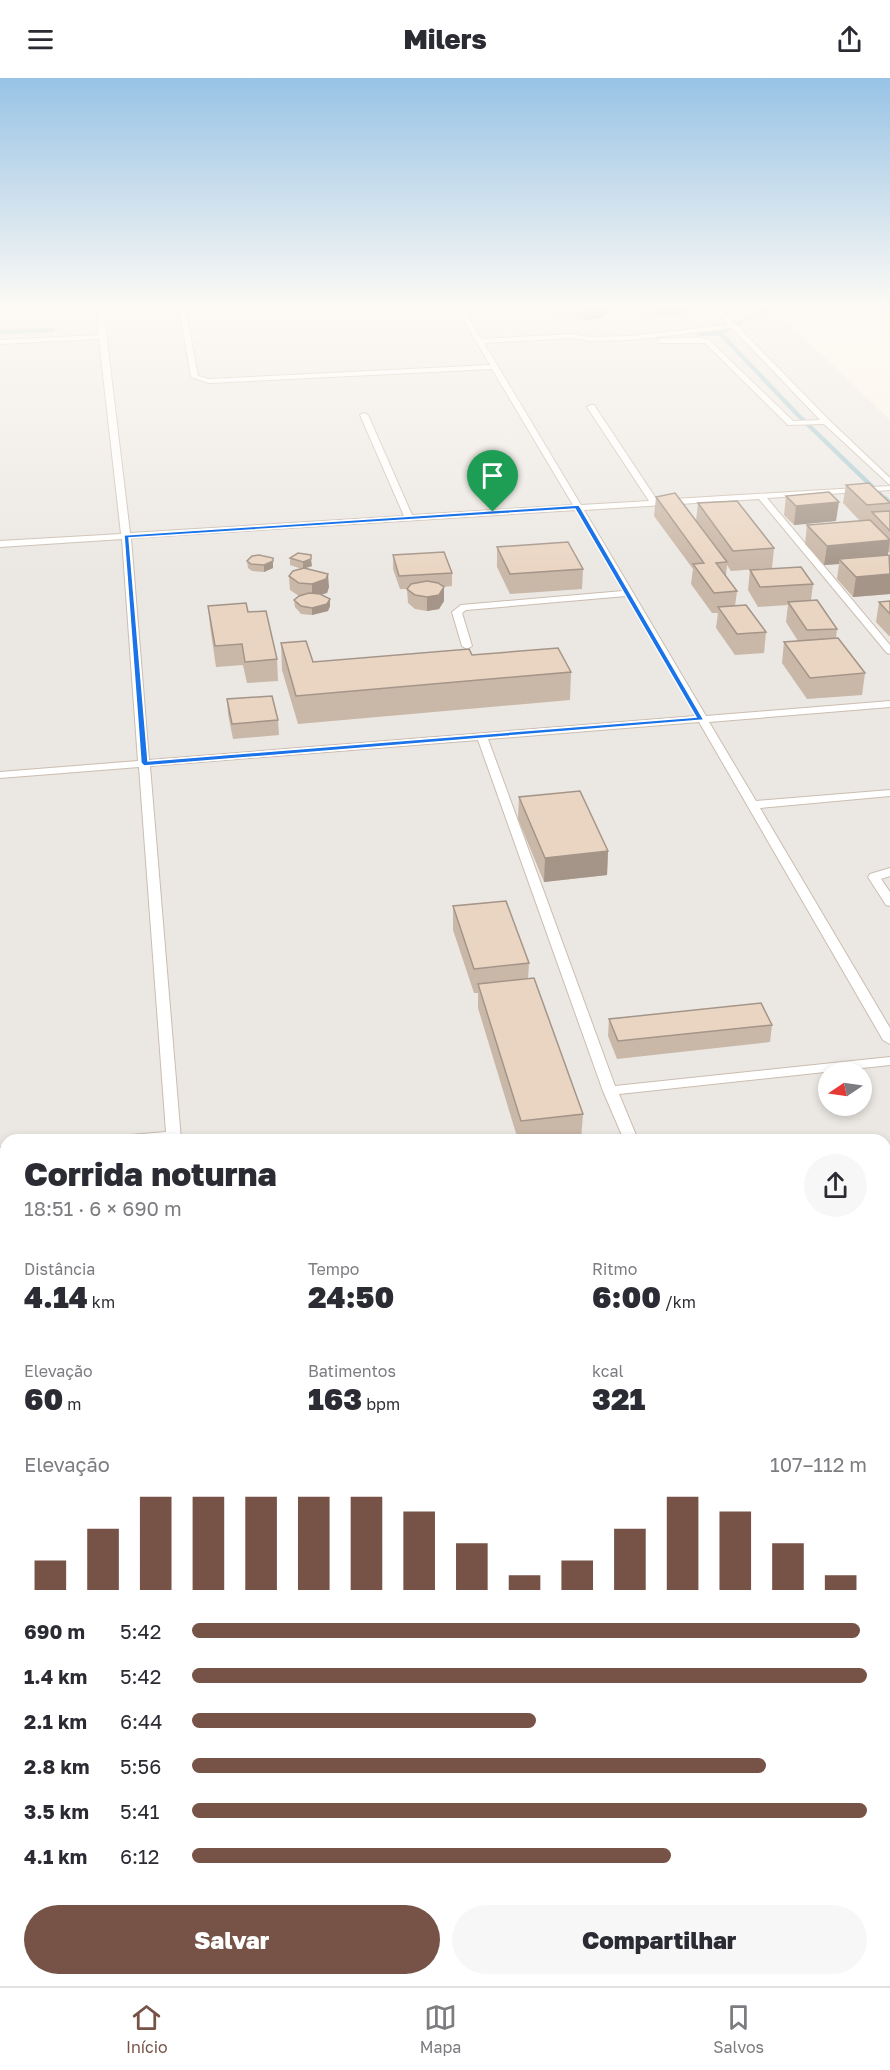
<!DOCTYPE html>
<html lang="pt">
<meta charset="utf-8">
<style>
body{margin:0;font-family:"Golos Text",sans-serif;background:#f7f7f7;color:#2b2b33;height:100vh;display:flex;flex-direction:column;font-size:22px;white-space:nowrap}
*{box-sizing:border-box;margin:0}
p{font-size:20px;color:#7c7c81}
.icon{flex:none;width:33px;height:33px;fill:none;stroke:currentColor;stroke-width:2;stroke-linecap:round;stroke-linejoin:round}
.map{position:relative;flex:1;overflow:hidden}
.drawer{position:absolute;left:0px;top:1056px;width:891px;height:852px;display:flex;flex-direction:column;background:#fff;border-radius:18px 18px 0 0;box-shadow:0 3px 9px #0003}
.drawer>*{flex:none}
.needle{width:39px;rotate:257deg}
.fabs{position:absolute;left:818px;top:984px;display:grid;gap:12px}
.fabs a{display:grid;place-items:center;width:54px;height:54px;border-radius:50%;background:#fff;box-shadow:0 3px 9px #0003;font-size:30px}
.pin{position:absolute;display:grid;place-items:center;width:51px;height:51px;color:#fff;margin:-62px -26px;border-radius:50% 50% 50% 0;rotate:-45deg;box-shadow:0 0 6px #0007}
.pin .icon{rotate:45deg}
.round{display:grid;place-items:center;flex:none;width:63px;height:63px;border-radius:32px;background:#f7f7f7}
.head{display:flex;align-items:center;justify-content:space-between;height:102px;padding:0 24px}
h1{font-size:33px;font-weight:800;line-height:45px}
.figures{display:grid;grid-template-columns:repeat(3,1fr);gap:9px;height:102px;padding:6px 24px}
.figures div{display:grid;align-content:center}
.figures b{font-size:30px;font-weight:800}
.figures small{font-size:16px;font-weight:400}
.figures p{font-size:16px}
.chart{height:168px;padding:12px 24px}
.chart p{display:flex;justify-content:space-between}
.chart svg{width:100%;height:108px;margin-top:6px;stroke:#775246;stroke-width:6}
.cta{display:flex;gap:12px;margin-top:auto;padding:12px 24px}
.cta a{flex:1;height:69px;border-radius:36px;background:#775246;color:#fff;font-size:24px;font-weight:800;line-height:69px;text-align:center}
.cta a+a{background:#f7f7f7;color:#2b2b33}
ul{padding:0 24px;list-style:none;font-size:20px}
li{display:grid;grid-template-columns:96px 72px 1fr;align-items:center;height:45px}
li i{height:15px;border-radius:8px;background:#775246}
header{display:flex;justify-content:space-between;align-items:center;height:78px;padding:0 24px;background:#fff;font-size:27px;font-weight:800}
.tab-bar{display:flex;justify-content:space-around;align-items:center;height:84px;border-top:2px solid #e1e1e2;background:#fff;font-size:16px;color:#7c7c81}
.tab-bar a{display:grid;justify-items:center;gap:3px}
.tab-bar .current{color:#775246}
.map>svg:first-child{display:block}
</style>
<header><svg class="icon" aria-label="menu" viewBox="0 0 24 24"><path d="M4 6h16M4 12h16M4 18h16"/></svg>Milers<svg class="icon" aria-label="share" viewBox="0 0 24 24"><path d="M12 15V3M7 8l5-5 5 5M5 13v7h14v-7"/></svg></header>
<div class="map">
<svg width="890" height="1908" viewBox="0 0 890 1908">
<rect width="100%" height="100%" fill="#faf5e9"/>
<path fill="#ebe7e2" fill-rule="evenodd" d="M0,229H772L890,342V1908H0ZM828,994H861V1028H828ZM6,1062H885V1902H6Z"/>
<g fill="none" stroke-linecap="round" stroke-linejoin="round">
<path stroke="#a7c8d2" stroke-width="4.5" d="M0,254L53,252
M720,255L797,336L887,423
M699,256L720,255L771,229"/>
<path stroke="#a7c8d2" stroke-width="6" d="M885,421L890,426"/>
<defs>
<path id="lane" d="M97,229H103L130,455L404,438L360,337L364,335L368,337L412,437L573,427L492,291L209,305L191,299L179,229H185L198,298L209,301L490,287L456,229H462L481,261L573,256L590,259L631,258L728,247L712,229H719L829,342L890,400V407L824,346L788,347L705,265H659L656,263L659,261L697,259L709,262L793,343L820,342L732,250L631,262L590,263L573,260L484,265L581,427L649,423L587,329L591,327H594L657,422L890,408V412L767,420L890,567V576L887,575L759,421L584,432L706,638L890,623V629L709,644L756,723L890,712V718L760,730L890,950V966L883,962L699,644L488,661L615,1008L890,979V987L619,1016L638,1062H624L603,1013L478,662L150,688L181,1062H123L130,1057L166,1054L139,689L0,700V694L138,683L122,461L0,469V463L121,456L99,261L0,266V262L99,257ZM576,432L623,513L461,527L452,534L462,568L467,571L472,568L462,535L466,532L626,518L696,638L149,682L131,460Z
M890,790V798L881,801L890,814V828L886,827L868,799L870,796Z
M6,1069V1079L0,1080V1070Z
M6,1535V1551L0,1552V1536Z
M890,1662V1680L885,1681V1663Z
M885,1798L890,1800V1832L885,1830Z
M229,1902H251V1908H229Z"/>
</defs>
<use href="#lane" stroke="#cbbdb0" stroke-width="2"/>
<use href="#lane" fill="#fff" fill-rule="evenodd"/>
</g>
<path fill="#c9b7a7" d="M551,229H609V234L599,240L584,242L561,239L551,233Z
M627,229H693L692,232L683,236L657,238L639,236Z
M846,407L890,425V475L888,474V477L890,478V516L853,519L837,501L839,486L824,487L805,466L807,447L860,443L843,425Z
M786,418L836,443L794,447L784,437Z
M656,419L696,443L698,425L774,470L772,490L731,493L727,487L726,498L737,513L735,528L766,554L764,575L735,577L716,550L718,535H712L691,506L693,491L654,438Z
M497,469L583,491L582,511L510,516L497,489Z
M298,475L312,488L305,490L329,509L327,515L322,516L330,528L328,533L312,537L301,536L295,529L294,522L299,518L290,512L289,498L302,491L290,487V480Z
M393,477L452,495V508L443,509L444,523L439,531L427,533L415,531L408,525L407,511H400L393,491Z
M273,480V490L264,494L252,493L248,490L247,483Z
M750,492L813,506L811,522L837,551L836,560L865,595L862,617L807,621L782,585L784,564L798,563L786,544L788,527L758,529L748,512Z
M890,523V558H889L876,544L879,524Z
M208,528L248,534L277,581L278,603L247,605L243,587L216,589L210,548Z
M281,565L313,584L472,577L571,594L570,622L298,646L282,592Z
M227,621L278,642L279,657L233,661L228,636Z
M519,719L608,773L607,797L544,804L518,741Z
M453,828L529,885L528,901L583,1036L581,1062H518L478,930V915H474L453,852Z
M609,941L772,947L770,964L617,981L608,958Z
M885,1853L890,1867V1908H778L776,1902H885Z"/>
<path fill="#a49588" d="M599,229H609V234L599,240L584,242L585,231Z
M657,229H693L692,232L683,236L657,238Z
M839,424L836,443L794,447L796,428Z
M890,462L887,482L839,481V486L824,487L827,468Z
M311,481L312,488L303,491V484Z
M273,483V490L264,494V487Z
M328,496L329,509L327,515L312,519V506Z
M890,496V516L853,519L856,499Z
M444,509V523L439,531L427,533V519Z
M330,521V528L328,533L312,537V530Z
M608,773L607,797L544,804L545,780Z
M6,1157V1178L0,1182V1161Z
M2,1240L4,1249L3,1260L0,1262V1251Z
M0,1313L3,1326L0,1333Z
M3,1419L6,1435V1453L5,1456L0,1462V1439Z
M6,1703V1728L0,1736V1712Z
M6,1882V1902H15L13,1908H0V1898Z"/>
<path fill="#ead5c2" stroke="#a49588" stroke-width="1.5" d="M567,229H599L585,231Z
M869,405L890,425L867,427L846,407Z
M829,414L839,424L796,428L786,418Z
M675,415L727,484L716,485L737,513L714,515L693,486L704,485L656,419Z
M737,423L774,470L733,473L698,425Z
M890,433V453L872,434Z
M870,442L890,462L827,468L807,447Z
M568,464L583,491L510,496L497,469Z
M444,474L452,495L399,498L393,477Z
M298,475L311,477V481L303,484L290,480Z
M259,477L273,480V483L264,487L251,486L247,483L252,478Z
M889,477L890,496L856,499L839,481Z
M801,489L813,506L760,509L750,492Z
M304,490L328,496L326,501L312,506L299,505L289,498L293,493Z
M427,503L438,505L444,509L439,517L427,519L415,517L407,511L411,506Z
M309,515L320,516L330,521L327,526L312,530L301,528L294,522L299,518Z
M817,522L837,551L807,552L788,524Z
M890,523V536L879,524Z
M246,525L248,534L266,533L277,581L245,584L242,566L215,568L208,528Z
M746,527L766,554L737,556L718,529Z
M838,560L865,595L810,600L784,564Z
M306,563L313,584L469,571L472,577L558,570L571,594L296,618L281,565Z
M272,618L278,642L232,646L227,621Z
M580,713L608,773L545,780L519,719Z
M506,823L529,885L474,891L453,828Z
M534,900L583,1036L521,1043L478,906Z
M761,925L772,947L618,963L609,941Z
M0,1128L6,1129V1157L0,1161Z
M0,1237L2,1240L1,1250L0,1251Z
M0,1415L3,1419L4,1429L0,1439Z
M0,1656L4,1659L6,1664V1703L0,1712Z
M0,1841L6,1855V1882L2,1895L0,1898Z
M885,1853L890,1867V1896L885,1897Z
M794,1902H860L827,1908H796Z"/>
<linearGradient id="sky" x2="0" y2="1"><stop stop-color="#98c3e5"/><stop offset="0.46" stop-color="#fdfaf5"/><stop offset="1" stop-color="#fdfaf5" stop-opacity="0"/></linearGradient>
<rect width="890" height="496" fill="url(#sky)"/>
<path fill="#1a73e8" stroke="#fff" stroke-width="1.5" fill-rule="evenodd" d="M579,427L704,642L144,688L141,685L124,457ZM575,431L696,639L148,683L129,460Z"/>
</svg>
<div class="fabs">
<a><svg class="needle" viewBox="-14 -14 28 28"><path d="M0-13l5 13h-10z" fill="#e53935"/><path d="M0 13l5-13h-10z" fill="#7c7c81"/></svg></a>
</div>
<div class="pin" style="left:493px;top:434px;background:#1e9e55"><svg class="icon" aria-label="arrive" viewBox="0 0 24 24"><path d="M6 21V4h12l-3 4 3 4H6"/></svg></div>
<section class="drawer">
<div class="head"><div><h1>Corrida noturna</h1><p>18:51 · 6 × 690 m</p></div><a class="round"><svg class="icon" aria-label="share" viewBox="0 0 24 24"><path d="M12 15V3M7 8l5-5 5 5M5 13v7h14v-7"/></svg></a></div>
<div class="figures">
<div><p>Distância</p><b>4.14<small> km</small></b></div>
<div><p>Tempo</p><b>24:50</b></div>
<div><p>Ritmo</p><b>6:00<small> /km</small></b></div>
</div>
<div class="figures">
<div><p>Elevação</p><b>60<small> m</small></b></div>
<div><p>Batimentos</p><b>163<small> bpm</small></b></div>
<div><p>kcal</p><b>321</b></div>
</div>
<div class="chart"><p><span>Elevação</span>107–112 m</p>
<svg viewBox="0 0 160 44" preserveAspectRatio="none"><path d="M5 44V32M15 44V19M25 44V6M35 44V6M45 44V6M55 44V6M65 44V6M75 44V12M85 44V25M95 44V38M105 44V32M115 44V19M125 44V6M135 44V12M145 44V25M155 44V38"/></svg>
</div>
<ul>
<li><b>690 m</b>5:42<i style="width:99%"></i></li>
<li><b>1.4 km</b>5:42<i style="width:100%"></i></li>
<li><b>2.1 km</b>6:44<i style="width:51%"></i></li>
<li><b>2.8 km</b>5:56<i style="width:85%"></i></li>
<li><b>3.5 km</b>5:41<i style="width:100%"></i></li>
<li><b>4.1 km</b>6:12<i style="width:71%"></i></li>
</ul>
<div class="cta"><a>Salvar</a><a>Compartilhar</a></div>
</section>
</div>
<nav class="tab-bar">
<a class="current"><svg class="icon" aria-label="home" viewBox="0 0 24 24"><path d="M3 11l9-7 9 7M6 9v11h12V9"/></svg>Início</a>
<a><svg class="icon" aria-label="map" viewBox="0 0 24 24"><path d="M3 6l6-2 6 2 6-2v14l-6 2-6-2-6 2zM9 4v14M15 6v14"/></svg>Mapa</a>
<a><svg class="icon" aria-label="saved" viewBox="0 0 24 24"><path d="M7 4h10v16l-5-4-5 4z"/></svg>Salvos</a>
</nav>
